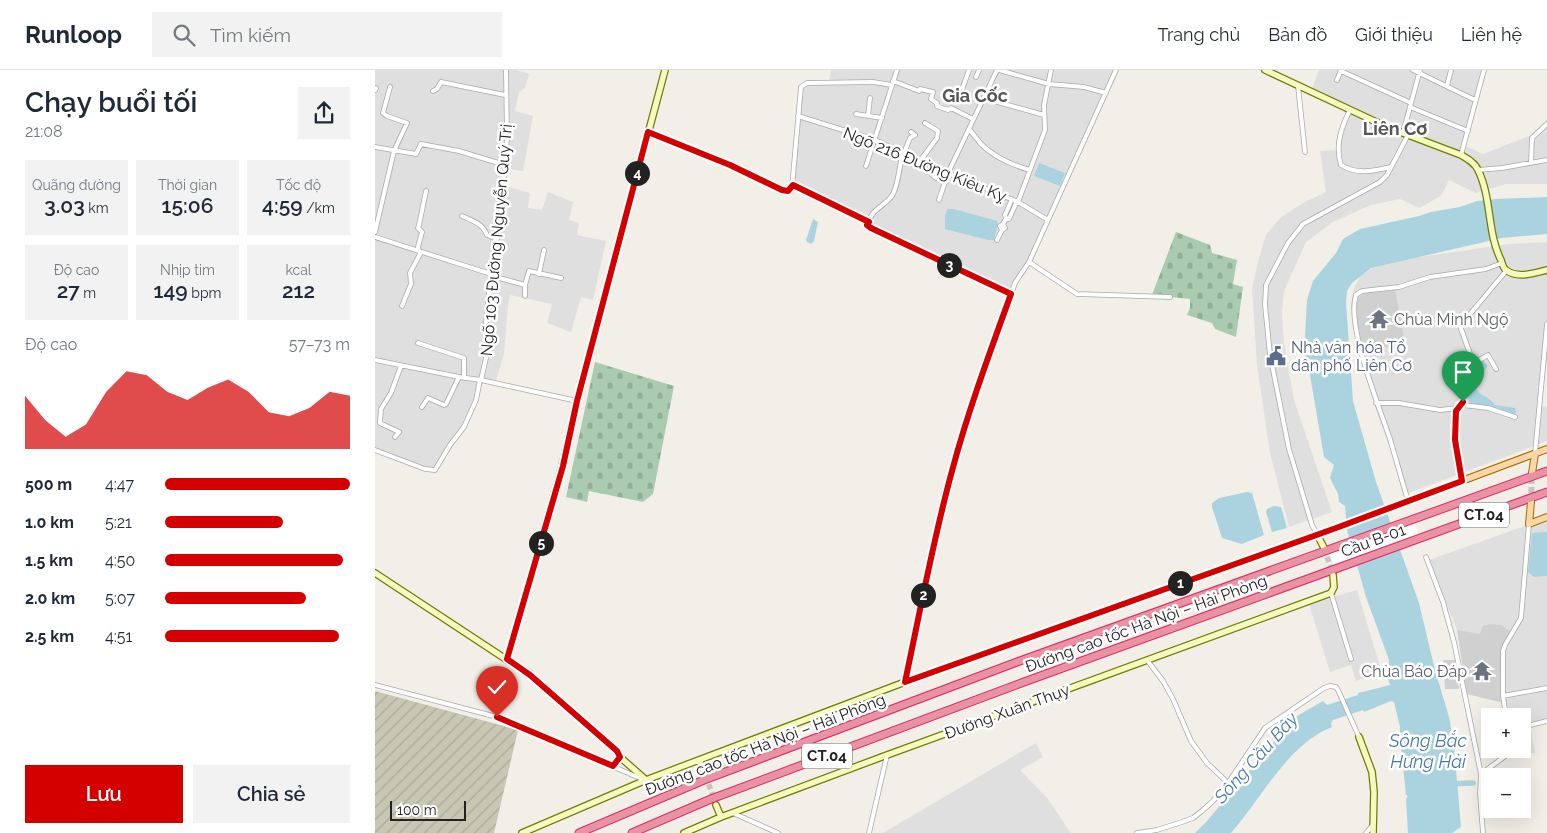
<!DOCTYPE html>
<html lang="vi">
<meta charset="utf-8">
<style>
body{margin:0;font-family:Raleway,sans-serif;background:#f2f2f3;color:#1f2937;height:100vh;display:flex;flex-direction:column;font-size:19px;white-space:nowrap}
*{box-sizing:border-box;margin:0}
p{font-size:16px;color:#747a83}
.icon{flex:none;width:28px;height:28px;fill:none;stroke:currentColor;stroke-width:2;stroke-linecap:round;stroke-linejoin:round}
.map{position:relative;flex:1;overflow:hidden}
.drawer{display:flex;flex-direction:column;background:#fff;width:375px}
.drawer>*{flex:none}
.fabs{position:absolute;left:1106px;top:638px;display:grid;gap:10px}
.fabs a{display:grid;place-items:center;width:50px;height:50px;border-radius:0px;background:#fff;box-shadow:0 5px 20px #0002;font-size:25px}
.scale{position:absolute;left:15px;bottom:12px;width:76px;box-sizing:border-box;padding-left:5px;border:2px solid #222;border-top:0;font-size:14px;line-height:18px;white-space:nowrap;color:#222;-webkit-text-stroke:4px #fff;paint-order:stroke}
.pin{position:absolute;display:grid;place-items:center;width:42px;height:42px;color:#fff;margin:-51px -21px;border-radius:50% 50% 50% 0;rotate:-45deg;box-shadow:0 0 5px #0007}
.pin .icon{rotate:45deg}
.km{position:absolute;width:25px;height:25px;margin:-12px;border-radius:50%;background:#222;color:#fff;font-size:14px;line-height:25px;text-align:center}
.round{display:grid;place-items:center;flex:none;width:52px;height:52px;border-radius:0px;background:#f2f2f3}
.summary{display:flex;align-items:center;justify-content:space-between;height:85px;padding:0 25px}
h1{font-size:28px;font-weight:600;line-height:38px}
.figures{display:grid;grid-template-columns:repeat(3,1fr);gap:8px;height:85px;padding:5px 25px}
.figures div{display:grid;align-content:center;border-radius:0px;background:#f2f2f3;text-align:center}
.figures b{font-size:21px;font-weight:600}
.figures small{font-size:14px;font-weight:400}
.figures p{font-size:14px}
.chart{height:140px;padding:10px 25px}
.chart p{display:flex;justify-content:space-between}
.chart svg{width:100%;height:90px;margin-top:5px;fill:#d40000;opacity:.7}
.action{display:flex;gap:10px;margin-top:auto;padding:10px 25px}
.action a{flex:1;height:58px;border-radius:0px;background:#d40000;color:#fff;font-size:20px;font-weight:600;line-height:58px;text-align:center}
.action a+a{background:#f2f2f3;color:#1f2937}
ul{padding:0 25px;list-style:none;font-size:16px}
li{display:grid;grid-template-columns:80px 60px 1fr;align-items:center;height:38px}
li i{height:12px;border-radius:6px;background:#d40000}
header{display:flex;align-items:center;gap:30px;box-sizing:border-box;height:70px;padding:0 25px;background:#fff;border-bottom:1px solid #e0e1e3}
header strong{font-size:24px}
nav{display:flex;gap:28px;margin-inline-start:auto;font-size:18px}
.search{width:350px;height:45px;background:#f2f2f3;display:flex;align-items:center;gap:12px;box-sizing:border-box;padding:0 18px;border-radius:0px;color:#747a83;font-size:19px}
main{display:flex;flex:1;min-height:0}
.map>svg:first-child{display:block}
</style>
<header>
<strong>Runloop</strong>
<div class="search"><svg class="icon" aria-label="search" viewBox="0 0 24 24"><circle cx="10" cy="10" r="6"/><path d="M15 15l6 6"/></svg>Tìm kiếm</div>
<nav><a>Trang chủ</a><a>Bản đồ</a><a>Giới thiệu</a><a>Liên hệ</a></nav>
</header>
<main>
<section class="drawer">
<div class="summary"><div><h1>Chạy buổi tối</h1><p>21:08</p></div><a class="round"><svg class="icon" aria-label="share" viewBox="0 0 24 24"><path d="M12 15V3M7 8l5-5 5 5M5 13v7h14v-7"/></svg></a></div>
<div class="figures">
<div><p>Quãng đường</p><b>3.03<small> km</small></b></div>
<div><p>Thời gian</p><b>15:06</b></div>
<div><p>Tốc độ</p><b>4:59<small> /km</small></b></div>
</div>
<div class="figures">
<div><p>Độ cao</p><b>27<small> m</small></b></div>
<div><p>Nhịp tim</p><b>149<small> bpm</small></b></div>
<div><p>kcal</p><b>212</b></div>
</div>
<div class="chart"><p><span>Độ cao</span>57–73 m</p>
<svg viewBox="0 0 160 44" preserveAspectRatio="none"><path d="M0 44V18L10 30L20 38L30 32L40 16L50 6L60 8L70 16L80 20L90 14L100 10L110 16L120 26L130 28L140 24L150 16L160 18V44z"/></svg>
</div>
<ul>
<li><b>500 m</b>4:47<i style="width:100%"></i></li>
<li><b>1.0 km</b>5:21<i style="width:64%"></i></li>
<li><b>1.5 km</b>4:50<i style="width:96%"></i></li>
<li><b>2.0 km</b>5:07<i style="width:76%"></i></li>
<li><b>2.5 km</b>4:51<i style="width:94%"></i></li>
</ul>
<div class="action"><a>Lưu</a><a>Chia sẻ</a></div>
</section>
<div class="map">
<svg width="1172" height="763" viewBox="0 0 1172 763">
<defs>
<pattern id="construction-furrows" width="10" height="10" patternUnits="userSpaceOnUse" patternTransform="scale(1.25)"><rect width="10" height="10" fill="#c7c7b4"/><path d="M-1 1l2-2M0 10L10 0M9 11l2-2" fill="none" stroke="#abab9a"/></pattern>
<pattern id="cemetery-stones" width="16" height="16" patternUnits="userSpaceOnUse" patternTransform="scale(1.25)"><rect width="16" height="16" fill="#aacbaf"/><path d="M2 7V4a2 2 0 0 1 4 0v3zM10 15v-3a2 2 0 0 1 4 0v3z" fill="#92ae96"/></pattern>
</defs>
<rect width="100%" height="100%" fill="#f2efe9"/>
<path fill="#e0dfdf" d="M0,0H141L154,4L150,18L144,22L140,41L158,46L148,101L129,98L128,115L155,123L153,138L167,140L173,122L198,132L194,150L204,153L202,165L231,171L218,230L206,227L196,262L172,253L177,234L135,225L133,235L129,284L120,314L107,311L101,333L89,360L75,375L63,397L53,399L0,379Z
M456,0H742L639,222H634L495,158L493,151L421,116L417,112L424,21L431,13L454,12Z
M944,0H1109L1090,76L1108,84L1154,66L1172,50V114H1131L1101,123L1074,110L1066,126L1044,138L1025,129L996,135L958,152L931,172L909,221L907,243L909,273L919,330L957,442L914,457L895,383L882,295L877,218L884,188L891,165L906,147L930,132L951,122L945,81L962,80L974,41L936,22Z
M1172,172V286L1166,336L1172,337V371L1028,425L1019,390L1000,337L978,255L976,236L979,218L986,205L1000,197L1037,188L1134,174Z
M1172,448V649L1155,653L1160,683L1141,686L1140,679H1148V646H1134L1132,631L1125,632L1092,624L1082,560L1054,490Z
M982,520L1007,603L981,611L976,595L955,602L934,534Z
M661,673L668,687L645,700L673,729L696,763H508Z"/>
<path fill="#d0d0d0" d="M1020,219L1030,274L1013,277L987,278L981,243L982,232L984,227L990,223Z
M1115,554L1126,555L1135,561L1126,578L1125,632L1092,624L1082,560L1105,564L1108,556Z
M1068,590H1081L1084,619H1070Z"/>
<path fill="url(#construction-furrows)" d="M0,621L143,660L119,763H0Z"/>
<path fill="url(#cemetery-stones)" d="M801,162L835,175L837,183L862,190L858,214L868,217L861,267L840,259L837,253L812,245L815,238V229L777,225Z
M220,292L299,316L278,424L268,432L214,421L212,432L191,427Z"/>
<path fill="#aad3df" d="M664,93L690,103L685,116L659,106Z
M1172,127V164L1127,168L996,198L977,213L972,221L971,233L978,331L1001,412L1044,533L1060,600L1074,647L1079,676L1086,757L1077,763H1033L1031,729L1033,726L1031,725L1026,676L1027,672L1025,670V657L1019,632L1016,631L989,642L988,640L958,650L956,653L957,657C912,675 887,728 856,763H820L832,751L912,656L922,646L948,631L952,635L955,634L983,625V623L1015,615L1013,608L1014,590L991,527L972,460L970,436L964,432L963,424L955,408L959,395L949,387L935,305L929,285L932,230L938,211L961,183L968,169L985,159L1044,146L1056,142L1085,137L1102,131L1121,129Z
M572,139H579L622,151L623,153L619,170H613L570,159V147Z
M438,149L443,152L439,171L436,174L432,172L431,170Z
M1107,290L1113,296L1099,310C1101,328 1112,323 1120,335L1140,338L1141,341L1140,345L1104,334H1095L1094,327L1090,328L1086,304Z
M872,422L877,423L889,465L867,474L847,468L837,437V433L844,428Z
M899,436L906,437L912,458L897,462L891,442L892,439Z
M1172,462V506L1159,507L1153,502L1157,463Z"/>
<path fill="#fff" d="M1038,449L1045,468L960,499L953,480Z"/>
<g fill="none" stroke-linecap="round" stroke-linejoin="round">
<path stroke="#aad3df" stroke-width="5.5" d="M1074,714L1098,713"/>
<path stroke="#c8c6c1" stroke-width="5.5" stroke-dasharray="5.5 3" stroke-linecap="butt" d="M949,479L958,503
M331,706L341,735"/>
<path stroke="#c8c6c1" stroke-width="6" stroke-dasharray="6 3" stroke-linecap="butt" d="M1156,432L1157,403"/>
<defs>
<path id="street" d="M624,0L674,14L709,17L731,23
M1038,0L1100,30
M966,1L1036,33
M601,7L604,0
M962,10L966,0
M518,11L544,21L545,19L558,22L556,29L562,33V36L573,40L576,38L598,49
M923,16L930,82
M1072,16L1076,0
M0,20L1,18
M58,21L62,19L66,12L130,25
M584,28L594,0
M608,28L669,45
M1035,37L1093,61
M975,40C966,58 960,75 966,95C982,105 999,101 1016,97
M481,44L507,48
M423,46L500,70L568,101L643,132L673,150
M493,46L495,28
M594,59C598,64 602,69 606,74C620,88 637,95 655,100
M273,62L355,95L407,120L413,121L417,117L426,17L432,13L498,12L517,15
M1028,63L1045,0
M0,77L41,84L46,74L84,81L130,95
M527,82C526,91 522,121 516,127C508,137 493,141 493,157L636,224
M529,83L535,68L540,65L536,62
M1086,85L1109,0
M545,91L562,68L563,61L550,53
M1156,93L1157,68L1172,54
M555,95C555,106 560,109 570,111
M491,96L522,0
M1103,100L1127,98L1172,90
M417,115L494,151
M564,130L573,103L622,0
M643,132L670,60L669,35L676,0
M87,146C98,151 108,154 112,165L122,169
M631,149L630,145L637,129
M628,154L630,158L627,160L625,156L628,154L631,149H634L642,131
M0,162L19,81L32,53L12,46L8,43L15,17
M0,167L116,204
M622,170L627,160
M654,192L702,224L795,227
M164,204L169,180
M117,206L150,215L154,201L186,208
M150,215V226
M27,236L36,214L35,203L45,184L43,177L47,162L43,158L44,155L51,121
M43,273L89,288V308
M0,290L84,307L106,310L202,331
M1098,294L1113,285L1121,299
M106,310L111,288V251L116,204L125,143L130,95L132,68L131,0
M1001,333H1024L1065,340L1083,338
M1088,335L1113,338L1140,347
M47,337L53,328L69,335L71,334L84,307
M20,367L24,362L5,353L6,339L16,323L26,296
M0,380L50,399L60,400L75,375L89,357L101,330L105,310
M1160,384L1172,254
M1087,410L1081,374V341L1088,334L1085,304L1097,295L1098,292L1085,256L1131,201
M1033,431C1027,410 1021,389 1015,369C1004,336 971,256 981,225L987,221L1024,217L1055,207L1111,199L1127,193
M1154,454L1146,548L1130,575L1128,581V626L1172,618
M942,464L937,455L914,379L895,285L890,235L891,215L913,173L928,154L1005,112L1012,105L1033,65
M1051,487L1068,532L1079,572L1106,704
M956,523L976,589
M772,590L788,611L798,629L816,671L832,693L853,713
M530,612L565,445L577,398L604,315L640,213L654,192L741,0
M0,615L122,647L267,709
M1128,626L1131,646
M1148,657L1172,651
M358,743L403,763
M494,763L512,685
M762,763L782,760L807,752L818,748L827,741L838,731L855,710L890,658L949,618L955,616L961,617L963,620L984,667
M991,763L997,756
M1108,763L1105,724L1106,704L1133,684L1135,679"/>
<path id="secondary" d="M890,0L1012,57L1086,85C1093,89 1100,93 1103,100C1117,128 1112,163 1126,190C1127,193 1128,198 1131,200C1142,209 1160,203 1172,200
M942,464L949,478
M0,503L155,605L242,681L245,687L271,710
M132,589L187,396L202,331L290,0
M984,667L997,702L999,722L998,763
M325,691L330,706
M341,735L346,747
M147,763L271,710L530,612L961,458
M309,763L346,747L512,685L956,523L959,517L958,505"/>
<path id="primary" d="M1157,403L1160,384
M1156,432L1154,454L1172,447
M961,458L1172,379"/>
<path id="highway" d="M204,763L329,710L642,592L1172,401
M257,763L336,729L649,612L1172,422"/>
</defs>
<use href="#street" stroke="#a9a9a9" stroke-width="5.5"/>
<use href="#secondary" stroke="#707d05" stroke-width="8"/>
<use href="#primary" stroke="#a06b00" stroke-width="8"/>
<use href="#highway" stroke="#dc2a67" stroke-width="9"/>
<use href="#street" stroke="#fff" stroke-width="4"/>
<use href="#secondary" stroke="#f7fabf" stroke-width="5.5"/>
<use href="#primary" stroke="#fcd6a4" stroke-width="6"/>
<use href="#highway" stroke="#e892a2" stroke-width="7"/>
</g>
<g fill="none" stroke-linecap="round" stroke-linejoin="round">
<defs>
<path id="route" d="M122,647L238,696L245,687L242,681L155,605L132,589L188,396L202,331L273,62L355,95L407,120L413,121L418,115L494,152L492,155L496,158L636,224C615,282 593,341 577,401C558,470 545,542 530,612L961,458L1087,411L1080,370L1081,341L1088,332"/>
</defs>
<use href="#route" stroke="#fff" stroke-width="10"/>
<use href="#route" stroke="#d40000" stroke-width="6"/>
</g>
<defs>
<symbol id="temple-bare" viewBox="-9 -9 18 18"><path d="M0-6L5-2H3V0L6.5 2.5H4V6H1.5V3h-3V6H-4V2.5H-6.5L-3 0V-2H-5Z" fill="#6b7280" stroke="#fff" stroke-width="2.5" paint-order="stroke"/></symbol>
<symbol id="civic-bare" viewBox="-9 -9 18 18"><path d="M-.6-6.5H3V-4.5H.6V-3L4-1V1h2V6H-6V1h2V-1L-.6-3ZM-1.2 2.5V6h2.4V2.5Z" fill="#5c6f8a" stroke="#fff" stroke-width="2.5" paint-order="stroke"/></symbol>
</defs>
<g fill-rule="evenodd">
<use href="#temple-bare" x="990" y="235" width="28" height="28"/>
<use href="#civic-bare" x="887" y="272" width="28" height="28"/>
<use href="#temple-bare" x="1093" y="587" width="28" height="28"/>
</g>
<g text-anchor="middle" stroke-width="5" stroke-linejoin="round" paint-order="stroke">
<g fill="#fff" stroke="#646464" stroke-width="1">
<rect x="1084" y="432.5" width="50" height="25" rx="4"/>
<rect x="427" y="673.5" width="50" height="25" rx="4"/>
</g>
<g font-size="15" font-weight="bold" fill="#222">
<text x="1109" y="450">CT.04</text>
<text x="452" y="691">CT.04</text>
</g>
<g font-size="16" fill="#222" stroke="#fff">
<text transform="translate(550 94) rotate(22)" y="6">Ngõ 216 Đường Kiêu Kỵ</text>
<text transform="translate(121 170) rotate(-85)" y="6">Ngõ 103 Đường Nguyễn Quý Trị</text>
<text transform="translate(998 470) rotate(-20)" y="6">Cầu B-01</text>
<text transform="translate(771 553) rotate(-20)" y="6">Đường cao tốc Hà Nội – Hải Phòng</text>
<text transform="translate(632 641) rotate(-20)" y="6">Đường Xuân Thụy</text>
<text transform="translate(390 674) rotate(-21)" y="6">Đường cao tốc Hà Nội – Hải Phòng</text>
</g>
<g font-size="16" fill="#5b616d" stroke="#fff" text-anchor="start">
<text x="1019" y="255">Chùa Minh Ngộ</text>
<text x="1092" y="607" text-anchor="end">Chùa Báo Đáp</text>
</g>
<g font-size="16" fill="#4e5e75" stroke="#fff" text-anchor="start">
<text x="916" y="283">Nhà văn hóa Tổ<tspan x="916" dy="18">dân phố Liên Cơ</tspan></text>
</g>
<g font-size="18" font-weight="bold" fill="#555" stroke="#fff">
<text x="600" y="32">Gia Cốc</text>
<text x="1020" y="65">Liên Cơ</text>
</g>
<g font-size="18" font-style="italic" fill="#4a7aab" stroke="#fff">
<text x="1053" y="677">Sông Bắc<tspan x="1053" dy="21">Hưng Hải</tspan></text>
<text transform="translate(881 688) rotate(-48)" y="6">Sông Cầu Bây</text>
</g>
</g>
</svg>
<div class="fabs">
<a>+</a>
<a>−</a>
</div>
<div class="scale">100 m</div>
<div class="pin" style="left:1088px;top:332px;background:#1e9e55"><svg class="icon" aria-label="arrive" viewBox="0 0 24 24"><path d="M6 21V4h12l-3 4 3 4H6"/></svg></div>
<div class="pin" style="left:122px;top:647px;background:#d93025"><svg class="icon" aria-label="check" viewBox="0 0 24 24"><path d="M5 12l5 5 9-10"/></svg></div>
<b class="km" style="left:805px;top:513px">1</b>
<b class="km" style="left:548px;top:525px">2</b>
<b class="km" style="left:574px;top:195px">3</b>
<b class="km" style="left:262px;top:103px">4</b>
<b class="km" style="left:166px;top:473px">5</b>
</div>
</main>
